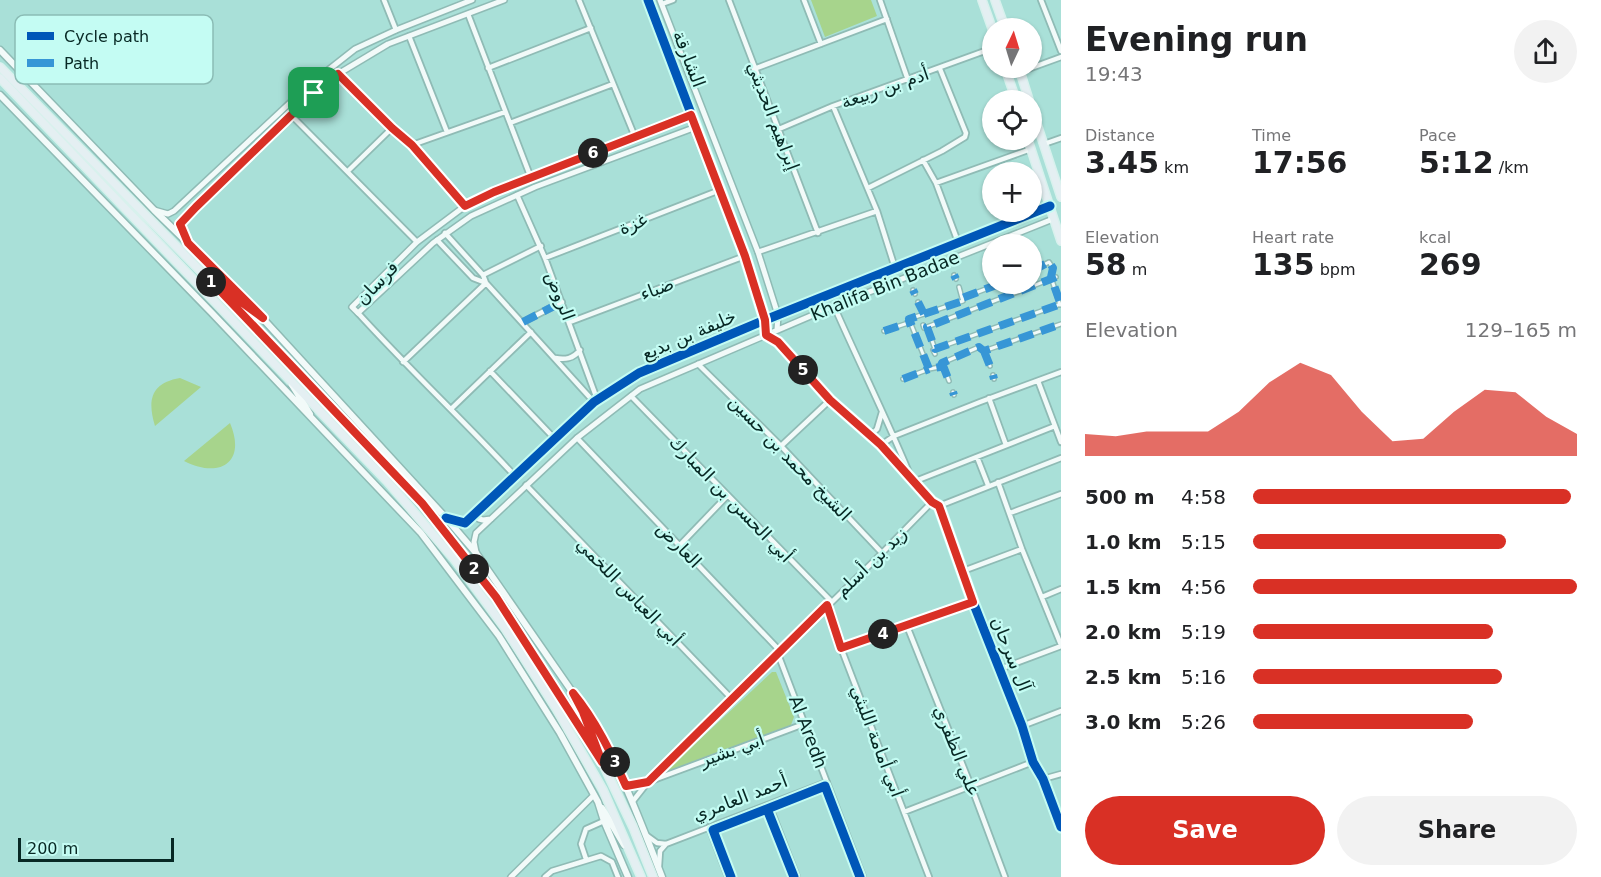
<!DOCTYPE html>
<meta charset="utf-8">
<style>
body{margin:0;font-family:"DejaVu Sans","Noto Naskh Arabic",sans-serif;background:#f2f2f2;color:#202124;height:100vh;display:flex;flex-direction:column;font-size:22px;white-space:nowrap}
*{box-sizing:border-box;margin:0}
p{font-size:20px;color:#757577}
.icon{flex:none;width:33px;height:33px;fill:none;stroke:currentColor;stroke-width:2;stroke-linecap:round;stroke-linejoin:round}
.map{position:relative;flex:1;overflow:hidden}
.panel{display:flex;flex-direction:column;background:#fff;width:540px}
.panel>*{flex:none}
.needle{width:39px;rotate:4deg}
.buttons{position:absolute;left:982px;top:18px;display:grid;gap:12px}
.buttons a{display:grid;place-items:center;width:60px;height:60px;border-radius:50%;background:#fff;box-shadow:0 2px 4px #0004;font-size:30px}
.scale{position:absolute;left:18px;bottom:15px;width:156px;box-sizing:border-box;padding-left:6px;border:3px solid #072824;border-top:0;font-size:16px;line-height:21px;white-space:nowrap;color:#072824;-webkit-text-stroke:4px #c4fcf3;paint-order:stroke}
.pin{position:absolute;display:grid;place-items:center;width:51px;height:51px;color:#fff;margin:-26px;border-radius:12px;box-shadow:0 3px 9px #0006}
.km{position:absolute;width:30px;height:30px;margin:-15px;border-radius:50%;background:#222;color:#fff;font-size:16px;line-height:30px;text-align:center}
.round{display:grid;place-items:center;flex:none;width:63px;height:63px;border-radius:32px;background:#f2f2f2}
.summary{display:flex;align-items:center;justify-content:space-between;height:102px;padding:0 24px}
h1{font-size:33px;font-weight:800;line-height:45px}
.metrics{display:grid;grid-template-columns:repeat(3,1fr);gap:9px;height:102px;padding:6px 24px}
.metrics div{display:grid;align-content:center}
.metrics b{font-size:30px;font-weight:800}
.metrics small{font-size:16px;font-weight:400}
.metrics p{font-size:16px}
.chart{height:168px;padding:12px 24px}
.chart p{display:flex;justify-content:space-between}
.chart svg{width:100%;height:108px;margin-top:6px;fill:#d93025;opacity:.7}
.cta{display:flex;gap:12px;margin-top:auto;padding:12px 24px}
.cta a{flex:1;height:69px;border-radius:36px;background:#d93025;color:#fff;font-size:24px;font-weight:800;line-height:69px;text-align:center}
.cta a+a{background:#f2f2f2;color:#202124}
ul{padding:0 24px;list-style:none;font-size:20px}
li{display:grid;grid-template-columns:96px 72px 1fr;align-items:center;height:45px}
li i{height:15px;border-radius:8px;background:#d93025}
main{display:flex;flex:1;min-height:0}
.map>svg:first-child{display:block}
</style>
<main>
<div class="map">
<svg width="1061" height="877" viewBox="0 0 1061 877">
<rect width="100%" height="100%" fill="#a9e0d8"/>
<path fill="#a7d48c" d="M811,0H871L877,16L825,37Z
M180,378L201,387L155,426C147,400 151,383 180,378Z
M230,423C247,463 219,479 184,461Z
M772,672H776L794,717L791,725L665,772Z"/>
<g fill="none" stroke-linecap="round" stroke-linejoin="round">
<defs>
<path id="pedestrian" d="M1032,271L1049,262L1053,268L1051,277L1060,305
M954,275L956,279
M1056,277L927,327L935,349L1061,304
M999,284L962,298L963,301L909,319L929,369L940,367L942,363L979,347L984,351L1061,324
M1001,284L1002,285
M959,287L962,298
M913,290L915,294
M918,302L924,314
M923,325L924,328L927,327
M884,331L911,322
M984,351L990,366
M935,354L933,350L935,349
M942,363L949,381
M993,375L994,379
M903,379L929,369
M953,392L954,395"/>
<path id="minor" d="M384,0L396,30
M579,0L635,137
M729,0L818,233
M804,0L821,44
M880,0L908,80
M1041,0L1061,51
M662,4L673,0
M468,14L531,178
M409,36L447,132
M488,68L591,28
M754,69L887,19
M1020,72L1061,57
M338,74L392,128L412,145L465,206
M833,106L877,211L895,268
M291,115L417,242
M510,123L613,84
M779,129L833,106L993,48
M1044,144L1061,138
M412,145L505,112
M923,160L936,183L958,242
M349,170L392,128
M936,183L1031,149
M868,188L942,151L965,137L966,133L940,69
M517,195L545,258L597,399
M445,233L483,275L486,283L594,402
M437,240L473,278L486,283
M758,252L877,211
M545,258L720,190
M483,275L541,246
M834,306C860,365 889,423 913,482L1055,426
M358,313C409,369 463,420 514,475
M523,322L562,302
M570,322L745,256
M766,335L778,342L830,400L881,445L932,502L939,506L973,602L1022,726L1033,762L1043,779L1061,827
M555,358C565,360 573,359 580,350
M403,362L486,283
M698,364L781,446L882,553
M490,371L554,438
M1038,381L1061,442
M631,396L831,601
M989,398L1006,445
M451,409L531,332
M870,436L877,429L882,412
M577,438L781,652
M881,445L894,436L980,402L1061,372
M781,446L830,400
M977,457L988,485
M998,482L1022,549L1061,645
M526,485L732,699
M939,506L1061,458
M1010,513L1061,494
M680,545L727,496
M963,571L1022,549
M1042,597L1061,589
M827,605L841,648L929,877
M907,626L971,786L1005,877
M841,648L973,602
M778,654L863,877
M1000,669L1061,646
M1022,726L1061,711
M1043,779L1061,774
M626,786L648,782L804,724
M633,801L648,782L882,553L932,502
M769,805L797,877
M904,812L1033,762
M709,827L728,877
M646,835L657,843L666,844L827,782
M586,859L581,844L586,829L604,821
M659,866L660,851L666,844
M545,877L552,871L601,856L612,862L618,877"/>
<path id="tertiary" d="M648,0L745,256L765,320L766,335
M660,0L758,252L778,315L777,330
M691,115L494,192L465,206L417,242L352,307L358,313L433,243L471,216L535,187L696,127
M154,210L168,214L174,211L308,86L355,49L396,30L472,0
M187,241L180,224L291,115L338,74L388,44L504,0
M478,509L479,519L483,520L491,519
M446,518L465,523L594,402L639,373L765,320L1050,206
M476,552L474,542L476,533L577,438L640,389L834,306L1053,219
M511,877L594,795"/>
<path id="secondary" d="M0,50L154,210L243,297L446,518L476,553L573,693L583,712L597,751
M0,95L211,312L421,533L499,636L560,733L598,802L604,821L628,877
M213,281L255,312
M292,385L310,414
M584,706C618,762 639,817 662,877
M602,808L624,845"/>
<path id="primary" d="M982,0L993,31
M995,0L1005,28
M0,67L287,359L422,503L450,538L496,597L602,762L633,827L653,877
M1005,68L1016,100
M1019,68L1029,100
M0,78L387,481L455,560L505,628L556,708L603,790L641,877
M1032,109L1061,197
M1028,140L1061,241"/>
</defs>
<use href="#pedestrian" stroke="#8fbbb5" stroke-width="6"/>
<use href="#minor" stroke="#8fbbb5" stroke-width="8"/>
<use href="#tertiary" stroke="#8fbbb5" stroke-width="8"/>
<use href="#secondary" stroke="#8fbbb5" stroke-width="9"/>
<use href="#primary" stroke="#d8f1ed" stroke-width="10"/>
<use href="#pedestrian" stroke="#f2faf9" stroke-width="3"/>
<use href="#minor" stroke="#f2faf9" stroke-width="4.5"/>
<use href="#tertiary" stroke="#f2faf9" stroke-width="5"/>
<use href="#secondary" stroke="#f2faf9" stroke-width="6"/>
<use href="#primary" stroke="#e4eff2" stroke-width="7"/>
<path stroke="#3796d6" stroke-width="8" stroke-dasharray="15 8" stroke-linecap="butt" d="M1032,271L1049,262L1053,268L1051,277L1061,305
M954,275L956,279
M1056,277L927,327L935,349L1061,304
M999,284L962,298L963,301L909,319L929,369L940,367L942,363L979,347L984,351L1061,324
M913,290L915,294
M918,302L924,314
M523,322L562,302
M884,331L911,322
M984,351L990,366
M942,363L949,381
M993,375L994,379
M903,379L929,369
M953,392L954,395"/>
<defs>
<path id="cycleway" d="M648,0L745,256L765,320L766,335L778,342L830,400L881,445L932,502L939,506L973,602L1022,726L1033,762L1043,779L1061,827
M446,518L465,523L594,402L639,373L765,320L1050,206
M731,877L713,830L767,809
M794,877L767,809L825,786L860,877"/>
</defs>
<use href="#cycleway" stroke="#c4fcf3" stroke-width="13"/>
<use href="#cycleway" stroke="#0057b8" stroke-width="9"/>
</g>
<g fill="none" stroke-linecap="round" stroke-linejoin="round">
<defs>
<path id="route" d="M338,74L392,128L412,145L465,206L494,192L691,115L745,256L765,320L766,335L778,342L830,400L881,445L932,502L939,506L973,602L841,648L827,605L648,782L626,786C611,753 596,721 573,693L583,712L602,762L496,597L422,503L207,277L263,318L188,243L180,224L196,207L314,93Z"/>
</defs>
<use href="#route" stroke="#fff" stroke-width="12"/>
<use href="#route" stroke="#d93025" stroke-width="8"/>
</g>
<g text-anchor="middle" stroke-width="4.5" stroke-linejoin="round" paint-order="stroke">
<g font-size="18" fill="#072824" stroke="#c4fcf3">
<text transform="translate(689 59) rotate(69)" y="6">الشارقة</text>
<text transform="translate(885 88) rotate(-19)" y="6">أدم بن ربيعة</text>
<text transform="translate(773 116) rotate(69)" y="6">إبراهيم الحديثي</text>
<text transform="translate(633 224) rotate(-21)" y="6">غزة</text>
<text transform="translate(377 283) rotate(-46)" y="6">فرسان</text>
<text transform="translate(885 286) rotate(-22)" y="6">Khalifa Bin Badae</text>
<text transform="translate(657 289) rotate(-21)" y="6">ضباء</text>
<text transform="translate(560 296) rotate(69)" y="6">الروض</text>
<text transform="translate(689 335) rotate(-23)" y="6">خليفة بن بديع</text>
<text transform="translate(790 458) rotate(46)" y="6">الشيخ محمد بن حسين</text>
<text transform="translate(731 499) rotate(46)" y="6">أبي الحسن بن المبارك</text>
<text transform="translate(679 545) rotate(46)" y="6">العارض</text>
<text transform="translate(871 562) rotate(-44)" y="6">زيد بن أسلم</text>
<text transform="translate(629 592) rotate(46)" y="6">أبي العباس اللخمي</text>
<text transform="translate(1011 654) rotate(68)" y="6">آل سرحان</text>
<text transform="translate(808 732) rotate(69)" y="6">Al Aredh</text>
<text transform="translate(877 741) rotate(69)" y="6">أبي أمامة الليثي</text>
<text transform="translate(732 750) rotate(-20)" y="6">أبي بشير</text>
<text transform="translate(957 751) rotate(68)" y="6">علي الظفري</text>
<text transform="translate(740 798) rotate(-21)" y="6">أحمد العامري</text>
</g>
</g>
<rect x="15" y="15" width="198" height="69" rx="9" fill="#c4fcf3" stroke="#8bbcb5" stroke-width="1.5"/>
<rect x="27" y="32" width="27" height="8" fill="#0057b8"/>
<rect x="27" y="59" width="27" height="8" fill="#3796d6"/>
<g font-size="16" fill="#072824">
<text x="64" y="42">Cycle path</text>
<text x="64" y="69">Path</text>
</g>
</svg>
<div class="buttons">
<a><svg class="needle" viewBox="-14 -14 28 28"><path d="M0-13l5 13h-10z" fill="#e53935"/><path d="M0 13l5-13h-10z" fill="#757577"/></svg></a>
<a><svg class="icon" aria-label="locate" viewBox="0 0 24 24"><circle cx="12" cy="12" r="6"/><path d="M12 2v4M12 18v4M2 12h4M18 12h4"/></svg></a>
<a>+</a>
<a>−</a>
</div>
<div class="scale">200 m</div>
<div class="pin" style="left:314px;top:93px;background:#1e9e55"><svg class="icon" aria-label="arrive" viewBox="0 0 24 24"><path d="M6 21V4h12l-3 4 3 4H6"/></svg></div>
<b class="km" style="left:211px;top:282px">1</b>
<b class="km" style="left:474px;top:569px">2</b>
<b class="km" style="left:615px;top:762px">3</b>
<b class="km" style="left:883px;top:634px">4</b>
<b class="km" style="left:803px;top:370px">5</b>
<b class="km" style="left:593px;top:153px">6</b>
</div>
<section class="panel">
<div class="summary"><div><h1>Evening run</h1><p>19:43</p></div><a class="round"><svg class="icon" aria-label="share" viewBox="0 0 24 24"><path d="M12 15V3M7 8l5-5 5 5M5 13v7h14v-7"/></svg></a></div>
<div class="metrics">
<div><p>Distance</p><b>3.45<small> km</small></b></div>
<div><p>Time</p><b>17:56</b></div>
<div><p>Pace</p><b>5:12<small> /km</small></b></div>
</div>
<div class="metrics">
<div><p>Elevation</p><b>58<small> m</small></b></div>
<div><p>Heart rate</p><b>135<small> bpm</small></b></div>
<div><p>kcal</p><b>269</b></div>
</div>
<div class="chart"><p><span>Elevation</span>129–165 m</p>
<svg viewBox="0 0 160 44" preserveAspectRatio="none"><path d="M0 44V35L10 36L20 34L30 34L40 34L50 26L60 14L70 6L80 11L90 26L100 38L110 37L120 26L130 17L140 18L150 28L160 35V44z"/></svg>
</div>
<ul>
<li><b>500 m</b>4:58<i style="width:98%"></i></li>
<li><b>1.0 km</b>5:15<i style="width:78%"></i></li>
<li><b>1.5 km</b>4:56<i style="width:100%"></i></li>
<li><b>2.0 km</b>5:19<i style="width:74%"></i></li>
<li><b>2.5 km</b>5:16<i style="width:77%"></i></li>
<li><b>3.0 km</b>5:26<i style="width:68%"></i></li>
</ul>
<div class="cta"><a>Save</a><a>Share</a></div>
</section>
</main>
